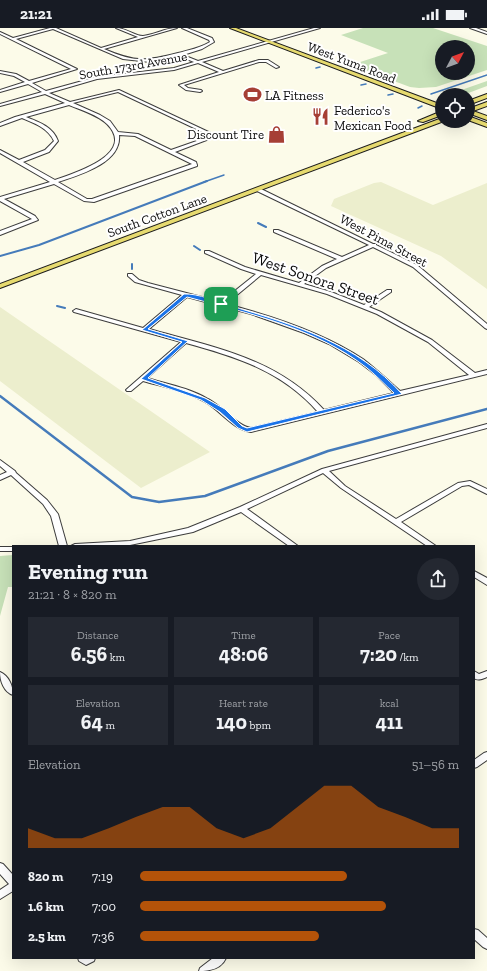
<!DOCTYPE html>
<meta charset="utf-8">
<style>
body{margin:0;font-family:"Zilla Slab",serif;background:#242831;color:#f1f3f6;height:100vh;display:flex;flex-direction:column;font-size:15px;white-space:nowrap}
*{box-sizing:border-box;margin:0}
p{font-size:13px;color:#9ea1a6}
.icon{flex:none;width:22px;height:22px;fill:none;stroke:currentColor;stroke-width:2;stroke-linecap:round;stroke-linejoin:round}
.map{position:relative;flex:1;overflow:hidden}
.details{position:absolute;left:12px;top:517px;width:463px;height:414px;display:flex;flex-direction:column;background:#171b24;border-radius:0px;box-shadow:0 4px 16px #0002}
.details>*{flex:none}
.needle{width:26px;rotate:49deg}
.controls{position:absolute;left:435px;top:12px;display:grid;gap:8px}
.controls a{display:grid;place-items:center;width:40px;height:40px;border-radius:50%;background:#171b24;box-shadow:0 4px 16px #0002;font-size:20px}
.pin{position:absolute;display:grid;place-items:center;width:34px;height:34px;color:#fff;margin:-17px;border-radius:8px;box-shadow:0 2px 6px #0006}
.round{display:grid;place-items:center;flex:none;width:42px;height:42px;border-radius:21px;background:#242831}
.summary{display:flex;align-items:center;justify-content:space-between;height:68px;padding:0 16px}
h1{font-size:22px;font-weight:700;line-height:30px}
.metrics{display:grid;grid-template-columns:repeat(3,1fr);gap:6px;height:68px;padding:4px 16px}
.metrics div{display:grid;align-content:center;border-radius:0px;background:#242831;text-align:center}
.metrics b{font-size:20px;font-weight:700}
.metrics small{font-size:11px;font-weight:400}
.metrics p{font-size:11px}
.chart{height:112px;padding:8px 16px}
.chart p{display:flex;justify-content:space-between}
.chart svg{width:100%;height:72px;margin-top:4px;fill:#b45309;opacity:.7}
ul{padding:0 16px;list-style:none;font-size:13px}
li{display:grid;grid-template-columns:64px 48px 1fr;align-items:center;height:30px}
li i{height:10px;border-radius:5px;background:#b45309}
.status{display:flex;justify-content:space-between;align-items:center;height:28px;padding:0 20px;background:#171b24;direction:ltr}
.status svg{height:11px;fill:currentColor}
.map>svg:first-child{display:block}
</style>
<div class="status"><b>21:21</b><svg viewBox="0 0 49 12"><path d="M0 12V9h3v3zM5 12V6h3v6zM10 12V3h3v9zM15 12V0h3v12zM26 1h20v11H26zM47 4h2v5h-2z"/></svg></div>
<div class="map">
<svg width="487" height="943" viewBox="0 0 487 943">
<rect width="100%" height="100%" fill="#fcfbe9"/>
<path fill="#eceecd" d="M381,154L433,177L487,155V261L441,228L331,178L334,171L374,155Z
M0,279L210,424L141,460L0,353Z"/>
<path fill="#c7e1b8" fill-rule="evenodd" d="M363,0H433L487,18V42L436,59L419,60L410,59L351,37L388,25L341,7ZM442,19H468V45H442Z
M487,53V58L463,67L450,66Z
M13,527V559H8L0,588V528Z"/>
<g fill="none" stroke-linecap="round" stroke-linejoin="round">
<path stroke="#457bba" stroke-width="1.5" d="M316,40L320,39
M361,57L366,56
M431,66L487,47
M388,67L393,66
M418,80L422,78
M204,154L224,147"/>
<path stroke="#457bba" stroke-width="2" d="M258,195L266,199
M194,218L200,222
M0,228L39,217L207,153
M132,236V241
M57,278L65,280"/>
<path stroke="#457bba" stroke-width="2.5" d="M0,368L132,469L159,474L205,468L328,423L487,381"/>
<defs>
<path id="minor" d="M50,0H56L101,20L138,9L116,0C126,0 135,8 143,8C154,7 165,0 177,0L104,21C136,35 147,33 178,25C189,22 200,20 210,14L209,12L182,0H187L212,10L214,14L202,21L183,27L198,33L314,0H320L202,34L223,43L259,32H268L279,39L276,40L266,34H259L184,57L188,60L201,62L202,63L200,64L186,62L179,57L219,44L198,35L174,42L97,51L49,65L70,74L119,62L217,108L175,124L196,134L197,137V138L94,174L84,173L54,156L4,171L35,188L38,192L0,207V203L32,191L0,173V169L50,154L0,125V122L19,132L45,122L54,113C48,100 34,95 22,90L0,98V95L15,89L65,75L45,66L0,78V76L42,64L28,56L0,64V62L25,54L14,48L0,45V43L16,46L29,53L71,41L0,6V4L13,10ZM53,1L123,31L150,34L179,28L194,34L174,40L97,49L46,63L32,55L77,41L16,11ZM118,64L211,108L171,122L138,106L118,104L110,93L100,87L73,75ZM69,77C81,82 98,87 107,96C137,126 75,145 55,152L23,134L49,124L58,113C53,99 39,94 26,89ZM119,107L135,108L192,136L92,171H87L58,154C79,147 122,135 119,107Z
M470,0H476L487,4V6Z
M257,161H261L373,216H376V217L417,237L487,296V301L485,300L413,239L373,219L326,240L304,256L331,264L364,277L387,262H391V264L369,279L381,284L432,312L475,345L487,342V346L251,404C232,401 221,383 205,374C186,363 164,359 143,353L131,363H127L126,362L127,361L181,314L74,284L73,283L76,281L143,300L182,267L135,254L128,248V246H132L139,252L148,255L221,274L256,246L241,241L205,225V223H209L245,239L299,255L322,238L337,231L274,204V202H278L342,229L369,217L257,163ZM261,247L327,266L377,286L428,314L469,347L400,363C388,352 376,341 363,331C322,304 273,288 226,276ZM187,269L251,286L304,305L329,316L359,334L376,347L394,365L324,382C277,330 213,319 149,301ZM186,315C237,329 282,343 318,384L251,400C237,398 222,378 208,371C189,360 167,356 147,350Z
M487,396V400L329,443L345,458L396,491L458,455L470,453L487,461V466L469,457L462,458L401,494L436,518H427L341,460L323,445L247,481L298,518H289L241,484L193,504L130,517L71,518L75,516L130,513L188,500L240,479L322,441Z
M0,432L15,443L16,445L47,472L58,486L67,518H59L51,488L43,476L11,447L0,452V447L7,444L0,438Z
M0,519H13V523H0Z
M474,543L487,550V557L474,549Z
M474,643L479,646L487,643V649C482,651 478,653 474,650Z
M0,644C9,648 13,658 13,667C4,664 0,653 0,644Z
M487,724V732L477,739L474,740V732L484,725Z
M0,835L3,836L13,847V863L0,871V862L9,856L0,846Z
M474,901L478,902L487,910V921L483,919L474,911Z
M78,930H95L94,933L86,937L79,933Z
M213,930H226C221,941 210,943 199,943L200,940Z"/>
<path id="major" d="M230,0H236L442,77V81Z
M487,66V70L468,77V73Z
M487,74V78L473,83L487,88V92L468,85V81Z
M442,83V87L423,94L418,93Z
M468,88L487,95V99L468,92Z
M442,90V93H444L0,260V256Z"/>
</defs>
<use href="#minor" stroke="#3d3d3d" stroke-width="2"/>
<use href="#major" stroke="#1b1b1b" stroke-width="2"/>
<use href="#minor" fill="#fff" fill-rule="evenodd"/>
<use href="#major" fill="#e6da6f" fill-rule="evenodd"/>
</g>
<path fill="#1a73e8" stroke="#fff" fill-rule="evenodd" d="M184,266C197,265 219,274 231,278C293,296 358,316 402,366L247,404L238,400L220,384L201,372L141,351L182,314L142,302ZM187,269C248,285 316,300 367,340C377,348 385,357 394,365L247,400L242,398L225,381L205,370L148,350L188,313L148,301Z"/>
<defs>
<symbol id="stadium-bare" viewBox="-9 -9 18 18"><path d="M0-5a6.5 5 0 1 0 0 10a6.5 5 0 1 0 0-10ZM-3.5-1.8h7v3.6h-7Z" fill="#a63f35" stroke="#fff" stroke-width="2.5" paint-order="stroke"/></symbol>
<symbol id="restaurant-bare" viewBox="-9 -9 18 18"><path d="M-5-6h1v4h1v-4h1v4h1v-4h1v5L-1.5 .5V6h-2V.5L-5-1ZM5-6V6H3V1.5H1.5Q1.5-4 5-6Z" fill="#a63f35" stroke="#fff" stroke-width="2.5" paint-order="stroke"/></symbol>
<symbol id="shop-bare" viewBox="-9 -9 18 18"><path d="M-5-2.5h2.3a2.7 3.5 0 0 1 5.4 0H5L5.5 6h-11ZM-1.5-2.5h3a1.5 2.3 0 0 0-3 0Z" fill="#a63f35" stroke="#fff" stroke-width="2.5" paint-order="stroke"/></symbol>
</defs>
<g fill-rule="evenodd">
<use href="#stadium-bare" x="240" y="54" width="25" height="25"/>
<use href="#restaurant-bare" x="308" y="76" width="25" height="25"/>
<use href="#shop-bare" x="264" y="94" width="25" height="25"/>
</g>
<g text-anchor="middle" stroke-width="4" stroke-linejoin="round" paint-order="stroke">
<g font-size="13" fill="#0a0a0a" stroke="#fff">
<text transform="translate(352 34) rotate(21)" y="5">West Yuma Road</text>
<text transform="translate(133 37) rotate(-10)" y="5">South 173rd Avenue</text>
<text transform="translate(157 187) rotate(-20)" y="5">South Cotton Lane</text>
<text transform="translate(384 212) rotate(28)" y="5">West Pima Street</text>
</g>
<g font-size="13" fill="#0a0a0a" stroke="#fff" text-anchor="start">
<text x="265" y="72">LA Fitness</text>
<text x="334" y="87">Federico's<tspan x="334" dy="15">Mexican Food</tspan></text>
<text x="264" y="111" text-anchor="end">Discount Tire</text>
</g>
<g font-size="16" fill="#0a0a0a" stroke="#fff">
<text transform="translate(316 250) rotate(19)" y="6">West Sonora Street</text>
</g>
</g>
</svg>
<div class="controls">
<a><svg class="needle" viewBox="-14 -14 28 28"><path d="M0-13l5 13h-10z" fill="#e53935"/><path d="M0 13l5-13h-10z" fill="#9ea1a6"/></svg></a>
<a><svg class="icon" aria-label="locate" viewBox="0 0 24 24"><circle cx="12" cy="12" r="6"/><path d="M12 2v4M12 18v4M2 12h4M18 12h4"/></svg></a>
</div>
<div class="pin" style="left:221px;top:276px;background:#1e9e55"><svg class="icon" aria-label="arrive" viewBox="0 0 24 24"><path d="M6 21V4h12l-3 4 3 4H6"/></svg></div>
<section class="details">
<div class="summary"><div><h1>Evening run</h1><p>21:21 · 8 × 820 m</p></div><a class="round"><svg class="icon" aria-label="share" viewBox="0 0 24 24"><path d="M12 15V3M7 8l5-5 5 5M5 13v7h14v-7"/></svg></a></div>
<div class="metrics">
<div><p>Distance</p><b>6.56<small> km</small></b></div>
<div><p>Time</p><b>48:06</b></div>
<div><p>Pace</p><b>7:20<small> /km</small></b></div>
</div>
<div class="metrics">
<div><p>Elevation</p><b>64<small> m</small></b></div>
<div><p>Heart rate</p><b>140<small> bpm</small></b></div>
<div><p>kcal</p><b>411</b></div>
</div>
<div class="chart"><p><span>Elevation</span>51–56 m</p>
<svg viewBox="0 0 160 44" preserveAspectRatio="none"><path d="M0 44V32L10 38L20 38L30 32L40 25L50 19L60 19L70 32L80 38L90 32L100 19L110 6L120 6L130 19L140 25L150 32L160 32V44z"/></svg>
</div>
<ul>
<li><b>820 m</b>7:19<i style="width:65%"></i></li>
<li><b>1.6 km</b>7:00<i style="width:77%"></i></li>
<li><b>2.5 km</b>7:36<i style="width:56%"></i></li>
</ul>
</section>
</div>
